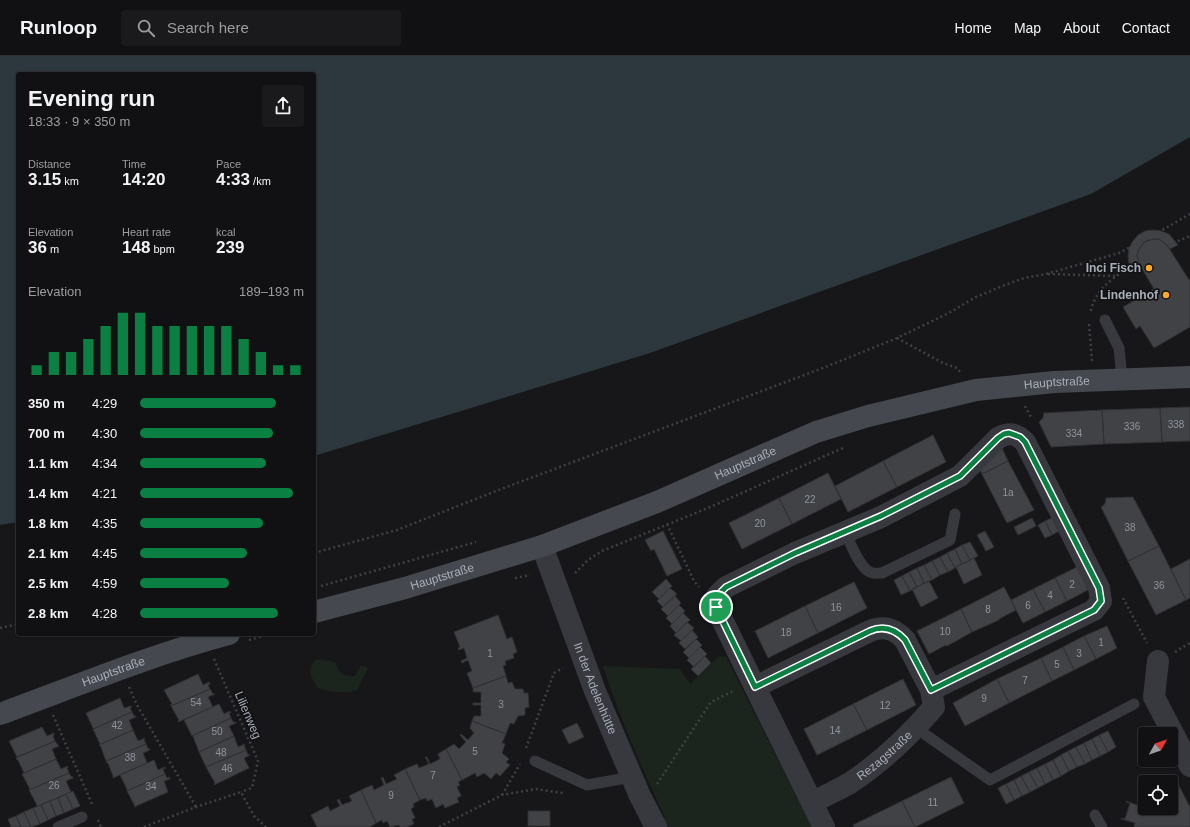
<!DOCTYPE html>
<meta charset="utf-8">
<style>
body{margin:0;font-family:Arial,sans-serif;background:#1a1a1c;color:#f1f3f6;height:100vh;display:flex;flex-direction:column;font-size:15px;white-space:nowrap}
*{box-sizing:border-box;margin:0}
p{font-size:13px;color:#9c9da0}
.icon{flex:none;width:22px;height:22px;fill:none;stroke:currentColor;stroke-width:2;stroke-linecap:round;stroke-linejoin:round}
.map{position:relative;flex:1;overflow:hidden}
.drawer{position:absolute;left:16px;top:16px;width:300px;height:564px;display:flex;flex-direction:column;background:#111113;border-radius:4px;box-shadow:0 1px 3px #0004,0 0 0 1px #303133}
.drawer>*{flex:none}
.needle{width:26px;rotate:50deg}
.controls{position:absolute;left:1138px;top:671px;display:grid;gap:8px}
.controls a{display:grid;place-items:center;width:40px;height:40px;border-radius:4px;background:#111113;box-shadow:0 1px 3px #0004,0 0 0 1px #303133;font-size:20px}
.pin{position:absolute;display:grid;place-items:center;width:34px;height:34px;color:#fff;margin:-17px;border:2px solid #fff;border-radius:50%;box-shadow:0 1px 4px #0007}
.round{display:grid;place-items:center;flex:none;width:42px;height:42px;border-radius:4px;background:#1a1a1c}
.overview{display:flex;align-items:center;justify-content:space-between;height:68px;padding:0 12px}
h1{font-size:22px;font-weight:700;line-height:30px}
.metrics{display:grid;grid-template-columns:repeat(3,1fr);gap:6px;height:68px;padding:4px 12px}
.metrics div{display:grid;align-content:center}
.metrics b{font-size:17px;font-weight:700}
.metrics small{font-size:11px;font-weight:400}
.metrics p{font-size:11px}
.chart{height:112px;padding:8px 12px}
.chart p{display:flex;justify-content:space-between}
.chart svg{width:100%;height:72px;margin-top:4px;stroke:#0b8043;stroke-width:6}
ul{padding:0 12px;list-style:none;font-size:13px}
li{display:grid;grid-template-columns:64px 48px 1fr;align-items:center;height:30px}
li i{height:10px;border-radius:5px;background:#0b8043}
header{display:flex;align-items:center;gap:24px;box-sizing:border-box;height:56px;padding:0 20px;background:#111113;border-bottom:1px solid #303133}
header strong{font-size:19px}
nav{display:flex;gap:22px;margin-inline-start:auto;font-size:14px}
.search{width:280px;height:36px;background:#1a1a1c;display:flex;align-items:center;gap:10px;box-sizing:border-box;padding:0 14px;border-radius:4px;color:#9c9da0;font-size:15px}
.map>svg:first-child{display:block}
</style>
<header>
<strong>Runloop</strong>
<div class="search"><svg class="icon" aria-label="search" viewBox="0 0 24 24"><circle cx="10" cy="10" r="6"/><path d="M15 15l6 6"/></svg>Search here</div>
<nav><a>Home</a><a>Map</a><a>About</a><a>Contact</a></nav>
</header>
<div class="map">
<svg width="1190" height="771" viewBox="0 0 1190 771">
<rect width="100%" height="100%" fill="#171719"/>
<path fill="#1c251d" d="M719,600L726,601L812,771H665L661,763L665,761C641,710 620,663 603,610L680,613L690,628Z
M316,603L335,606C339,617 344,621 355,620L361,610H365L368,612L357,634C344,638 331,636 318,632C311,621 306,614 316,603Z"/>
<path fill="#2c373e" d="M0,0H1190V81L1091,138L650,297L314,400V18H18V466L0,469Z"/>
<path fill="#414246" stroke="#313135" d="M1153,174L1161,175L1169,178L1178,189L1170,193L1163,186L1159,183L1148,184L1144,186L1138,195L1137,200L1141,211L1133,215L1129,208L1128,200L1129,192L1133,185L1138,179L1145,175Z
M1153,183H1159L1167,189L1189,224L1190,223V271L1154,292L1140,270L1136,273L1123,251L1154,233L1141,211L1137,200L1138,195L1144,186Z
M1190,351V385L1162,386L1160,352Z
M1160,352L1162,386L1104,388L1102,354Z
M1102,354L1104,388L1051,391L1039,366L1043,362L1044,357Z
M933,379L946,406L897,431L883,405Z
M1001,390L1008,405L982,418L979,412Z
M883,405L897,431L848,456L835,430Z
M1008,405L1034,454L1007,467L982,418Z
M828,417L841,443L792,468L779,442Z
M1133,441L1159,490L1128,505L1101,451L1105,448L1106,442Z
M779,442L792,468L742,493L729,467Z
M1032,462L1036,470L1018,479L1014,471Z
M1052,462L1059,475L1052,479L1045,465Z
M1045,465L1052,479L1045,482L1038,469Z
M663,475L682,513L667,520L654,493L651,495L645,484Z
M985,475L994,491L986,495L977,479Z
M970,486L978,500L970,504L962,489Z
M962,489L970,504L962,508L955,493Z
M1159,490L1186,544L1156,559L1128,505Z
M955,493L962,508L955,512L947,497Z
M947,497L955,512L948,516L940,501Z
M940,501L948,516L940,519L932,505Z
M974,502L982,519L964,528L956,511Z
M1190,503V542L1186,544L1171,513Z
M932,505L940,519L932,524L924,509Z
M924,509L932,524L924,527L917,512Z
M1077,511L1088,534L1067,545L1055,522Z
M917,512L924,527L917,531L909,516Z
M909,516L917,531L910,535L902,520Z
M902,520L910,535L901,539L894,524Z
M1055,522L1067,545L1045,556L1033,533Z
M666,523L672,530L659,543L652,536Z
M929,525L938,542L921,551L912,533Z
M854,526L867,552L818,577L805,550Z
M1004,531L1016,554L999,563V564L972,576L961,553Z
M670,532L677,538L663,551L657,545Z
M1033,533L1045,556L1023,567L1011,544Z
M675,540L681,547L668,560L661,553Z
M679,549L685,555L672,568L666,562Z
M805,550L818,577L768,602L755,575Z
M961,553L972,576L947,590L946,589L929,598L917,575Z
M683,557L690,564L676,577L670,570Z
M498,559L507,583L512,581L517,596L513,598L514,602L505,605L506,609L503,610L506,620L473,632L467,617L472,615L468,604L462,607L461,605L467,602L464,592L459,594L458,592L460,591L454,576Z
M687,566L694,572L681,585L674,579Z
M1107,570L1117,592L1096,603L1084,580Z
M692,574L698,581L685,593L679,587Z
M1084,580L1096,603L1074,614L1063,591Z
M696,583L702,589L689,602L683,596Z
M700,591L707,598L694,611L687,604Z
M1063,591L1074,614L1052,625L1041,602Z
M705,600L711,607L698,620L691,613Z
M1041,602L1052,625L1009,647L997,623Z
M198,618L203,629L209,626L210,628L208,629L210,633L171,650L170,649L172,648L164,634Z
M506,620L508,627L512,626L515,633H523L524,637H528L529,651L525,652V659L518,660L514,668L510,667L506,678L472,665L474,660H481V649H473V647H481V636H473V632Z
M903,623L916,649L867,674L853,648Z
M997,623L1009,647L965,670L953,647Z
M210,633L213,638H215L208,641L213,651L178,666V665L179,664L171,650Z
M120,642L124,652L131,650L132,651L130,652L132,656L93,673V672L86,657Z
M219,648L224,658L230,655L231,657H229L231,662L192,680L184,664Z
M853,648L867,674L817,699L804,673Z
M132,656L134,660H136V661L129,664L133,674L99,689L100,688L93,673Z
M231,662L233,666H235L236,667L229,670L234,680L199,696L193,680H192Z
M472,665L506,678L502,687L505,688L502,697L509,703L506,706L510,709L500,720L496,717L491,723L484,717L477,721L475,717L462,724L446,693L454,688L459,693L466,686L460,679L461,678L468,684L474,677L470,672Z
M577,667L584,681L569,688L562,674Z
M42,671L47,680L54,677V679L53,680L55,685L17,701L9,685Z
M133,674L138,685L145,682L144,684L146,688L106,705L101,691L99,689Z
M1108,675L1116,691L1108,696L1099,679Z
M1099,679L1108,696L1100,700L1092,683Z
M234,680L238,691L245,688V689L244,690L246,694L206,711L199,696Z
M1092,683L1100,700L1092,704L1084,687Z
M55,685L57,688L59,690L52,693L56,703L24,717L18,704H17L16,702Z
M1084,687L1092,704L1085,708L1076,691Z
M146,688L148,693L149,692L150,694L143,697L147,707L113,722V720L108,707H107L106,705Z
M1076,691L1085,708L1077,711L1068,695Z
M446,693L462,724L458,726L460,729L457,731L461,740L457,742L459,746L445,752L443,748L436,752L432,743L427,745L426,742L420,744L405,713L417,708L419,712L429,708L425,701H427L430,708L440,703L438,698Z
M246,694L248,699L249,698L250,699L244,702L249,712L214,729L215,727L206,711Z
M1068,695L1077,711L1069,715L1061,699Z
M1061,699L1069,715L1061,720L1053,704Z
M56,703L61,713L68,710V711L67,712L69,717L29,734L30,733L22,718Z
M154,704L158,714L165,711L166,712L163,713L165,718L127,735V733L120,719Z
M1053,704L1061,720L1053,724L1045,708Z
M1045,708L1053,724L1045,728L1037,712Z
M1037,712L1045,728L1038,732L1029,716Z
M405,713L420,744L413,748L414,751L411,753L415,762L412,763L414,768L407,771H400L399,769L390,771L387,765L383,767L382,764L376,767L361,734L372,729L374,734L384,729L381,722L383,721L386,728L397,723L394,719Z
M1029,716L1038,732L1030,736L1021,720Z
M69,717L71,721L72,720L73,722L66,725L71,736L36,751L37,749L29,734Z
M165,718L167,722L169,721L170,723L164,725L168,736L134,751L135,750L127,735Z
M1021,720L1030,736L1022,740L1014,724Z
M951,721L964,747L915,771L902,745Z
M1014,724L1022,740L1014,744L1006,728Z
M1177,726L1190,751V771H1134L1135,767L1121,763V762L1125,763L1130,747L1126,746V745L1145,752L1155,754L1156,752H1171V736L1173,737Z
M1006,728L1014,744L1006,748L998,732Z
M361,734L376,767L370,771H317L311,759L328,750L330,755L340,750L337,744L339,743L342,749L352,745L349,740Z
M73,735L80,750L73,753L66,738Z
M66,738L73,753L64,757L58,742Z
M58,742L64,757L56,760L50,745Z
M50,745L56,760L48,764L41,749Z
M902,745L915,771H854L853,769Z
M41,749L48,764L40,768L33,752Z
M33,752L40,768L31,771L24,756Z
M528,755H550V770H528Z
M24,756L31,771H21L16,760Z
M16,760L21,771H11L8,763Z"/>
<g fill="none" stroke-linecap="round" stroke-linejoin="round">
<path stroke="#3d4046" stroke-width="2.5" stroke-dasharray="2 3" stroke-linecap="butt" d="M1048,218L1115,220
M1091,255C1096,228 1124,215 1145,203C1160,195 1174,186 1190,180
M1089,268L1092,305
M897,282L943,307L957,312L960,316
M1025,350L1032,363
M667,468L694,525L699,531
M314,497L397,474L496,435L823,312L897,282L947,258L976,241L1000,231L1024,222L1046,218L1119,197L1166,172L1190,158
M575,517L588,504L602,495L708,452L843,392
M515,522L530,519
M321,530L476,486
M1123,542L1147,587
M0,572L18,568
M249,584L270,578
M1175,596L1190,587
M214,603L258,705L252,732L241,736
M129,631L137,649L196,751
M53,659L92,748
M526,692L554,617L563,612
M657,728L711,646L733,635
M502,739L520,708
M98,764L101,771
M144,771L196,751L241,736L254,760L266,771
M439,771L502,739L536,733L563,737"/>
<path stroke="#38393f" stroke-width="11" d="M1105,264L1119,292L1122,322
M845,476C850,486 859,511 870,516C873,518 878,517 882,517L950,484L955,458
M916,672L990,724L1134,648
M535,705L587,729L632,721
M1095,759L1102,771
M58,771L82,761"/>
<g stroke="#38393f" stroke-width="22">
<path id="s1" d="M542,490L595,635L640,740L656,771"/>
<path d="M1158,605L1154,641L1190,710"/>
<path d="M755,631L824,771"/>
<path id="s2" d="M812,747C824,740 838,734 850,727C882,706 909,680 934,651L931,634L905,584C895,573 884,569 870,575L755,631L716,551L717,540L726,531L795,497L881,461L960,420L998,382C1009,376 1016,377 1025,386L1099,532L1101,545L1094,554L931,634"/>
</g>
<g stroke="#45484f" stroke-width="22">
<path id="s3" d="M314,556L405,532L542,490L657,446L816,376L868,360L976,334L1054,326L1190,321"/>
<path id="s4" d="M0,658C76,630 151,599 229,578"/>
</g>
</g>
<g fill="none" stroke-linecap="round" stroke-linejoin="round">
<defs>
<path id="route" d="M1009,377L1020,381L1025,386L1099,532L1101,545L1094,554L931,634L905,584C895,573 884,569 870,575L755,631L716,551L717,540L726,531L795,497L881,460L960,420L998,382L1004,378Z"/>
</defs>
<use href="#route" stroke="#fff" stroke-width="8"/>
<use href="#route" stroke="#0b8043" stroke-width="5"/>
</g>
<g fill="#ffa829" stroke="#121214" stroke-width="1.5">
<circle cx="1149" cy="212" r="4"/>
<circle cx="1166" cy="239" r="4"/>
</g>
<g text-anchor="middle" stroke-width="3.5" stroke-linejoin="round" paint-order="stroke">
<g font-size="10" fill="#8e949d">
<text x="1176" y="372">338</text>
<text x="1132" y="374">336</text>
<text x="1074" y="381">334</text>
<text x="1008" y="440">1a</text>
<text x="810" y="447">22</text>
<text x="760" y="471">20</text>
<text x="1130" y="475">38</text>
<text x="1072" y="532">2</text>
<text x="1159" y="533">36</text>
<text x="1050" y="543">4</text>
<text x="1028" y="553">6</text>
<text x="836" y="555">16</text>
<text x="988" y="557">8</text>
<text x="945" y="579">10</text>
<text x="786" y="580">18</text>
<text x="1101" y="590">1</text>
<text x="490" y="601">1</text>
<text x="1079" y="601">3</text>
<text x="1057" y="612">5</text>
<text x="1025" y="628">7</text>
<text x="984" y="646">9</text>
<text x="196" y="650">54</text>
<text x="501" y="652">3</text>
<text x="885" y="653">12</text>
<text x="117" y="673">42</text>
<text x="835" y="678">14</text>
<text x="217" y="679">50</text>
<text x="475" y="699">5</text>
<text x="221" y="700">48</text>
<text x="130" y="705">38</text>
<text x="227" y="716">46</text>
<text x="433" y="723">7</text>
<text x="54" y="733">26</text>
<text x="151" y="734">34</text>
<text x="391" y="743">9</text>
<text x="933" y="750">11</text>
</g>
<g font-size="12" font-weight="bold" fill="#a8afba" stroke="#121214" text-anchor="end">
<text x="1141" y="216">Inci Fisch</text>
<text x="1158" y="243">Lindenhof</text>
</g>
<g font-size="12" fill="#a8afba" stroke="#121214">
<text dy="4" stroke="none"><textPath href="#s3" startOffset="781">Hauptstraße</textPath></text>
<text dy="4" stroke="none"><textPath href="#s3" startOffset="457">Hauptstraße</textPath></text>
<text dy="4" stroke="none"><textPath href="#s3" startOffset="133">Hauptstraße</textPath></text>
<text dy="4" stroke="none"><textPath href="#s4" startOffset="121">Hauptstraße</textPath></text>
<text dy="4" stroke="none"><textPath href="#s1" startOffset="152">In der Adelenhütte</textPath></text>
<text transform="translate(248 659) rotate(67)" y="4">Lilienweg</text>
<text dy="4" stroke="none"><textPath href="#s2" startOffset="87">Rezagstraße</textPath></text>
</g>
</g>
</svg>
<div class="controls">
<a><svg class="needle" viewBox="-14 -14 28 28"><path d="M0-13l5 13h-10z" fill="#e53935"/><path d="M0 13l5-13h-10z" fill="#9c9da0"/></svg></a>
<a><svg class="icon" aria-label="locate" viewBox="0 0 24 24"><circle cx="12" cy="12" r="6"/><path d="M12 2v4M12 18v4M2 12h4M18 12h4"/></svg></a>
</div>
<div class="pin" style="left:716px;top:551px;background:#1e9e55"><svg class="icon" aria-label="arrive" viewBox="0 0 24 24"><path d="M6 21V4h12l-3 4 3 4H6"/></svg></div>
<section class="drawer">
<div class="overview"><div><h1>Evening run</h1><p>18:33 · 9 × 350 m</p></div><a class="round"><svg class="icon" aria-label="share" viewBox="0 0 24 24"><path d="M12 15V3M7 8l5-5 5 5M5 13v7h14v-7"/></svg></a></div>
<div class="metrics">
<div><p>Distance</p><b>3.15<small> km</small></b></div>
<div><p>Time</p><b>14:20</b></div>
<div><p>Pace</p><b>4:33<small> /km</small></b></div>
</div>
<div class="metrics">
<div><p>Elevation</p><b>36<small> m</small></b></div>
<div><p>Heart rate</p><b>148<small> bpm</small></b></div>
<div><p>kcal</p><b>239</b></div>
</div>
<div class="chart"><p><span>Elevation</span>189–193 m</p>
<svg viewBox="0 0 160 44" preserveAspectRatio="none"><path d="M5 44V38M15 44V30M25 44V30M35 44V22M45 44V14M55 44V6M65 44V6M75 44V14M85 44V14M95 44V14M105 44V14M115 44V14M125 44V22M135 44V30M145 44V38M155 44V38"/></svg>
</div>
<ul>
<li><b>350 m</b>4:29<i style="width:83%"></i></li>
<li><b>700 m</b>4:30<i style="width:81%"></i></li>
<li><b>1.1 km</b>4:34<i style="width:77%"></i></li>
<li><b>1.4 km</b>4:21<i style="width:93%"></i></li>
<li><b>1.8 km</b>4:35<i style="width:75%"></i></li>
<li><b>2.1 km</b>4:45<i style="width:65%"></i></li>
<li><b>2.5 km</b>4:59<i style="width:54%"></i></li>
<li><b>2.8 km</b>4:28<i style="width:84%"></i></li>
</ul>
</section>
</div>
